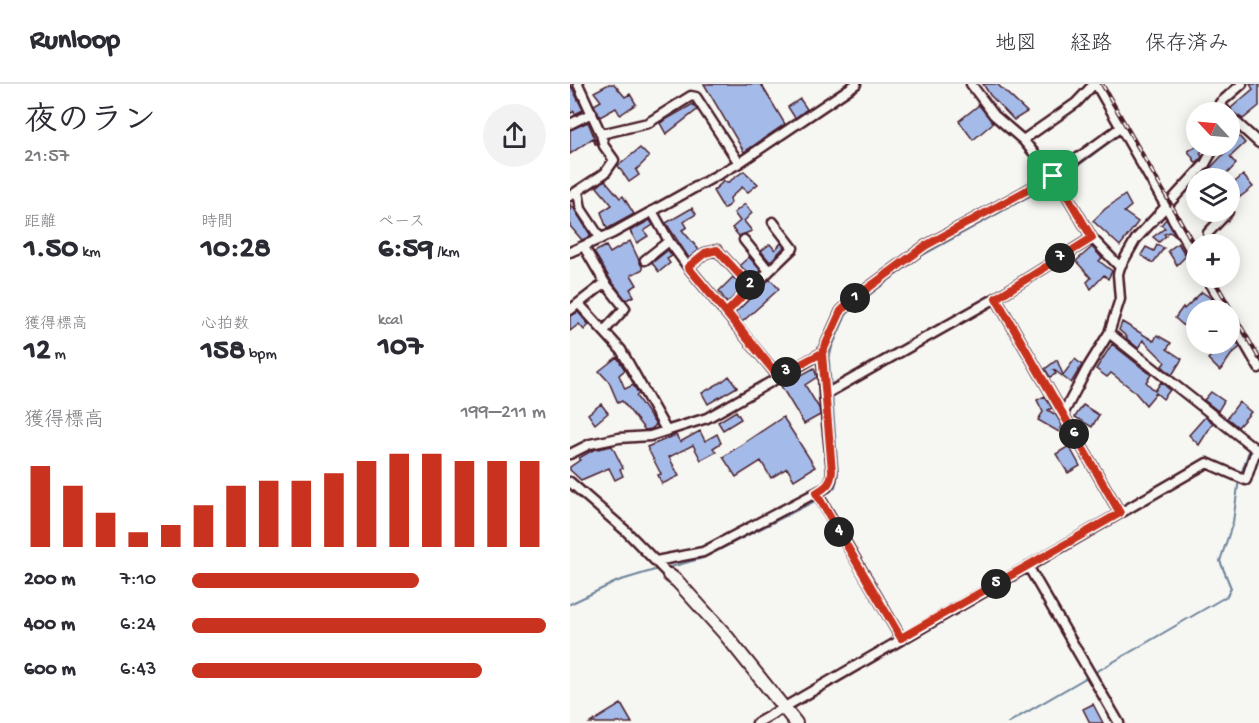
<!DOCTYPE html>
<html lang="ja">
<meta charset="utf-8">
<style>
body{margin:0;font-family:"Gochi Hand","Klee One",sans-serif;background:#f2f2f3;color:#2b2b33;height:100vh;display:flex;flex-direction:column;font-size:22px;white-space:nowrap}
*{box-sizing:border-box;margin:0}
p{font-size:20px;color:#7c7c81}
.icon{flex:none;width:33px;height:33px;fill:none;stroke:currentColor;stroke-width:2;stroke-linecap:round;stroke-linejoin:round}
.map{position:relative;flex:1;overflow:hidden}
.side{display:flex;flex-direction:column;background:#fff;width:570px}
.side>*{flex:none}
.needle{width:39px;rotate:296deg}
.controls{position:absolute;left:616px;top:18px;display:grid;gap:12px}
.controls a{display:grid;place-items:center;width:54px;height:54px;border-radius:50%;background:#fff;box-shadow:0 3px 15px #0003;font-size:30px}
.pin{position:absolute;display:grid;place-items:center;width:51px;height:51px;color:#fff;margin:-26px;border-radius:12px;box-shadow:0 3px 9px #0006}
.km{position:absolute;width:30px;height:30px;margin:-15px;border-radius:50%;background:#222;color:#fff;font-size:16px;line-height:30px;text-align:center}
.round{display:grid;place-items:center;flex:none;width:63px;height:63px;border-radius:32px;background:#f2f2f3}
.headline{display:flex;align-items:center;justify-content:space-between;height:102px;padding:0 24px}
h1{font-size:33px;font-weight:700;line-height:45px}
.stats{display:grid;grid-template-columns:repeat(3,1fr);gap:9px;height:102px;padding:6px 24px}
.stats div{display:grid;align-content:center}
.stats b{font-size:30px;font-weight:700}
.stats small{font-size:16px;font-weight:400}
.stats p{font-size:16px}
.chart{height:168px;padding:12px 24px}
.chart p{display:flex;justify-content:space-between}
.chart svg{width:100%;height:108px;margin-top:6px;stroke:#c8321e;stroke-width:6}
ul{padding:0 24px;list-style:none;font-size:20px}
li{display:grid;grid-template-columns:96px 72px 1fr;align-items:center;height:45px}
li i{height:15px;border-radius:8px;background:#c8321e}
header{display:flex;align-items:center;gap:36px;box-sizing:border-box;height:84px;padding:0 30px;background:#fff;border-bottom:2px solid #e1e1e2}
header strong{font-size:28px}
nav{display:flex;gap:33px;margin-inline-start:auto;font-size:21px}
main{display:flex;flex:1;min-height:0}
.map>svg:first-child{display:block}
</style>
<header>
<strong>Runloop</strong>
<nav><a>地図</a><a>経路</a><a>保存済み</a></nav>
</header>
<main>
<section class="side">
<div class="headline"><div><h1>夜のラン</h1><p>21:57</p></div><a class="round"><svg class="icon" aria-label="share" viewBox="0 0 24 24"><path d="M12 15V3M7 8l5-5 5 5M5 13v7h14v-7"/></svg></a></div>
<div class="stats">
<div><p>距離</p><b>1.50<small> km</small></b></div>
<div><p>時間</p><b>10:28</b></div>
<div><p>ペース</p><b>6:59<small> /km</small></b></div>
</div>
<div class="stats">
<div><p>獲得標高</p><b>12<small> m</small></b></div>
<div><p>心拍数</p><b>158<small> bpm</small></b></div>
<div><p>kcal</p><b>107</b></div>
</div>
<div class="chart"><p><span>獲得標高</span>199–211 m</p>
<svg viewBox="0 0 160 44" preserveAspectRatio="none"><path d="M5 44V11M15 44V19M25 44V30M35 44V38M45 44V35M55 44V27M65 44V19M75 44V17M85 44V17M95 44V14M105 44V9M115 44V6M125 44V6M135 44V9M145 44V9M155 44V9"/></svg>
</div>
<ul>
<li><b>200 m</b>7:10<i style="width:64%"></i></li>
<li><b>400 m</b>6:24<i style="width:100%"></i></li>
<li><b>600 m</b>6:43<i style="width:82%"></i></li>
</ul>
</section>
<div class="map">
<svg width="689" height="639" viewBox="0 0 689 639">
<rect width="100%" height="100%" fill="#f6f6f2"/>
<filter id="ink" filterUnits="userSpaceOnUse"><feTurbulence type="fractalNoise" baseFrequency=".0167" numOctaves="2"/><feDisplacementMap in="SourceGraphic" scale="12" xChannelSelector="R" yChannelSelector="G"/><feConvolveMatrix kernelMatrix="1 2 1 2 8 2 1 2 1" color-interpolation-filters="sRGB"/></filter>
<g filter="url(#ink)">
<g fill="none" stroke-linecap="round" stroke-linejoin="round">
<path stroke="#6c839a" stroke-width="2" d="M490,95L548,52
M261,304L259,276L262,263L276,231L286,221L351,172L485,98
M671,390L680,364
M252,413L265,403L268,390L262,309
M97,484L133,474L247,416
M0,520L48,497L88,485
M438,639L657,512L661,504L650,477L663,438L669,395"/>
</g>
<path fill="#a4bbe9" stroke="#4a1f2b" stroke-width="1.5" d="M0,0L13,26L5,30L4,27L0,30Z
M39,0H44L55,13L60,10L66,20L50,31L46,24L30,33L24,21L31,17L24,8Z
M134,0H191L215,40L174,68Z
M413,0H427L457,28L444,36L420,11Z
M680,0H689V22L673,35L662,28L661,24L683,5Z
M230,15L237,25L225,34L218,23Z
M123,20L127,26L96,50L90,39Z
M409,21L423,39L403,56L389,37Z
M18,38L27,60H25L23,54L0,70V46Z
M667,50L675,59L660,73L666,80L653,94H631L663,60L660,57Z
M627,62H638L630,69L632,73L626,79L618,67Z
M70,64L79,73L66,86L69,91L59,98L48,82Z
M174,87L188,100L178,108L172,103L160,114L161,119L154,125L143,107L154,97L157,99Z
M673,91L683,103L670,113L667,109L660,118V102Z
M35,96L50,114L53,112L64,130L37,145L31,128L42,121L27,103Z
M555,111L561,122L554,128L568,138L550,162L523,137L535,125Z
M0,120L5,126L21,152L12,156L0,142Z
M175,120L182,129L174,137L182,147L169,152L162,144L170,137L164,129Z
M122,124L126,130L114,138L117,143L112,146L129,166L119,174L96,139Z
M596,135L606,153L600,148L594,150L596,152L589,158L583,153L595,144L591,141Z
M80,136L83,141L74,147L78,152L67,159L60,147Z
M60,157L73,185L61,191L67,201L60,205L64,212L56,216L40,195L24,168L36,162L40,169Z
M211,159L214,163L200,178L191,167L200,160L205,166Z
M608,159L616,172L607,181L598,167Z
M587,161L594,164L583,179L571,171L576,163L584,167Z
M522,163L532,174L529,177L542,187L538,195L534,191L521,205L517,198L521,194L506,177Z
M98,166L102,172L97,175L100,179L89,188L82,179Z
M179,173L191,187L182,195L170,181Z
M163,193L173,204L157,219L149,207Z
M200,195L209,205L172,238L165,229Z
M632,208L642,215L636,220L645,226H627V241L621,236L615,243L605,234L613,223L614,225Z
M8,228L19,241L14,246L9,240L0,247V232Z
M552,238L584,257L587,251L601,259L597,265L612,275L602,291L592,282L595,278L573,256L568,264L556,254L557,253L549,246Z
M660,247L670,263L661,271L650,287L638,275L652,260H660Z
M542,260L581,291L576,298L585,307L591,298L600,306L593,315L586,309L576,321L563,306L541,289L537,293L526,285Z
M47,273L55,286L49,291L55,305L63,301L69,310L66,312L86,341L81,345L75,346L52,317L48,319L39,298L29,287Z
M505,275L512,281L501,299L483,285L486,290L480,293L475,285L487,276L493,291Z
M244,284L247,293L235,301L249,324L250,331L234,340L211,302Z
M159,292L167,303L138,320L132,309L153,297Z
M641,308L654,317L648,327L634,316Z
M475,312L482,324L478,326L486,331L492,341L489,348L468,336L473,328L467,316Z
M669,318L681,328L668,343L657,334Z
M31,320L38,329L25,340L18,330Z
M513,321L529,331L522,343L505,333Z
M166,327L171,335L153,346L148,338Z
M213,333L245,383L224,396L217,384L201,394L191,377L166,393L153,373Z
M635,333L643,339L629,361L619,351Z
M130,347L135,357L147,350L151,359L143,364L146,368L131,376L123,361L99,373L109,392L92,400L88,391L91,390L77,363L106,351L110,358Z
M42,362L53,384L50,385L53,392L45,396L39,384L11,396L0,386V383L10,376L9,374L23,366Z
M499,362L510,382L498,389L486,370Z
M51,620L62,639H20Z
M523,620L533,639H520L513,625Z"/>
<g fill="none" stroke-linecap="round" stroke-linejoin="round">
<defs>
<path id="street" d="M8,0L31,50L78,39L121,12L126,13L169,79
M401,0L424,31L453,56L491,101L522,154L550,183
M526,0L627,177
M656,28L650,19L672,0
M0,40L22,29
M660,46L667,39L689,59
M453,56L506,19L524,0
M8,108L11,125L31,155
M0,112L35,89L44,76L34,62L31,50
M82,127L99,157L118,183L208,292
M638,149L658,128
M522,154L426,214L254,311L252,269L271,227L282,216L355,162L483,92L551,43
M174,156L199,187
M14,163L35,199L55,224L34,247
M0,168L43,149L169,79L286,0
M75,176L99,157
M118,183L135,169L147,166L181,203
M637,194L656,226
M426,214L550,429
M9,220L51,266L96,346
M0,226L35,199
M157,228L223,164L203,138
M660,234L689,284
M539,249L687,366
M493,330L518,283L539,249L550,215L548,190L550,183L566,155L635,80L645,62
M0,370L20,360L49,354L80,352L137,334L252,269
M0,398L56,447L99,491
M247,409L331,554
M86,477L133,468L257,403L261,396L262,387L254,311
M458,482L549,639
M187,639L637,379L676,396L684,372L689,365"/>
<path id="secondary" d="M99,491L107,497L154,549L226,639"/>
</defs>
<use href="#street" stroke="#4a1f2b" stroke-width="13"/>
<use href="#secondary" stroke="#4a1f2b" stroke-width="16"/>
<use href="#street" stroke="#f6f6f2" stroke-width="8"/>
<use href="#secondary" stroke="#f6f6f2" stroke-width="12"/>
<defs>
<path id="rail" d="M532,0L627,166
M643,194L689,274"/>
</defs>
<use href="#rail" stroke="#4a1f2b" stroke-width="4.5"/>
<use href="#rail" stroke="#f6f6f2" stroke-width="2" stroke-dasharray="7" stroke-linecap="butt"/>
</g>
</g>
<g fill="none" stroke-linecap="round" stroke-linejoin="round" filter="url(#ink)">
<defs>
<path id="route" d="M483,92L355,162L282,216L271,227L252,269L208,292L157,228L181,203L147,166L135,169L118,183L208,292L252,269L262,387C261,399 257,403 246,409L331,554L550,429L426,214L522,154L491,101L483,92"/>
</defs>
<use href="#route" stroke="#fff" stroke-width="12"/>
<use href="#route" stroke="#c8321e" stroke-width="8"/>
</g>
</svg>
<div class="controls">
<a><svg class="needle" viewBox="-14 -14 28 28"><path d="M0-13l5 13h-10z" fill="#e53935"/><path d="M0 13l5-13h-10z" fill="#7c7c81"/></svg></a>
<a><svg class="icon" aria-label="layers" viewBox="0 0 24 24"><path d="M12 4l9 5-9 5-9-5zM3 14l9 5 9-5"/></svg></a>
<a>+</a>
<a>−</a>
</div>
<div class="pin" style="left:483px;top:92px;background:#1e9e55"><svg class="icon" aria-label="arrive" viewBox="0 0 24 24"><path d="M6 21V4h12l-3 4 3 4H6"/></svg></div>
<b class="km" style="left:285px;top:214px">1</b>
<b class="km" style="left:180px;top:201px">2</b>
<b class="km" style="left:216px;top:288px">3</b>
<b class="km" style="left:269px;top:448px">4</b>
<b class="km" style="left:426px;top:500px">5</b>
<b class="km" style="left:504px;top:350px">6</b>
<b class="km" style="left:490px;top:174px">7</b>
</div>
</main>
